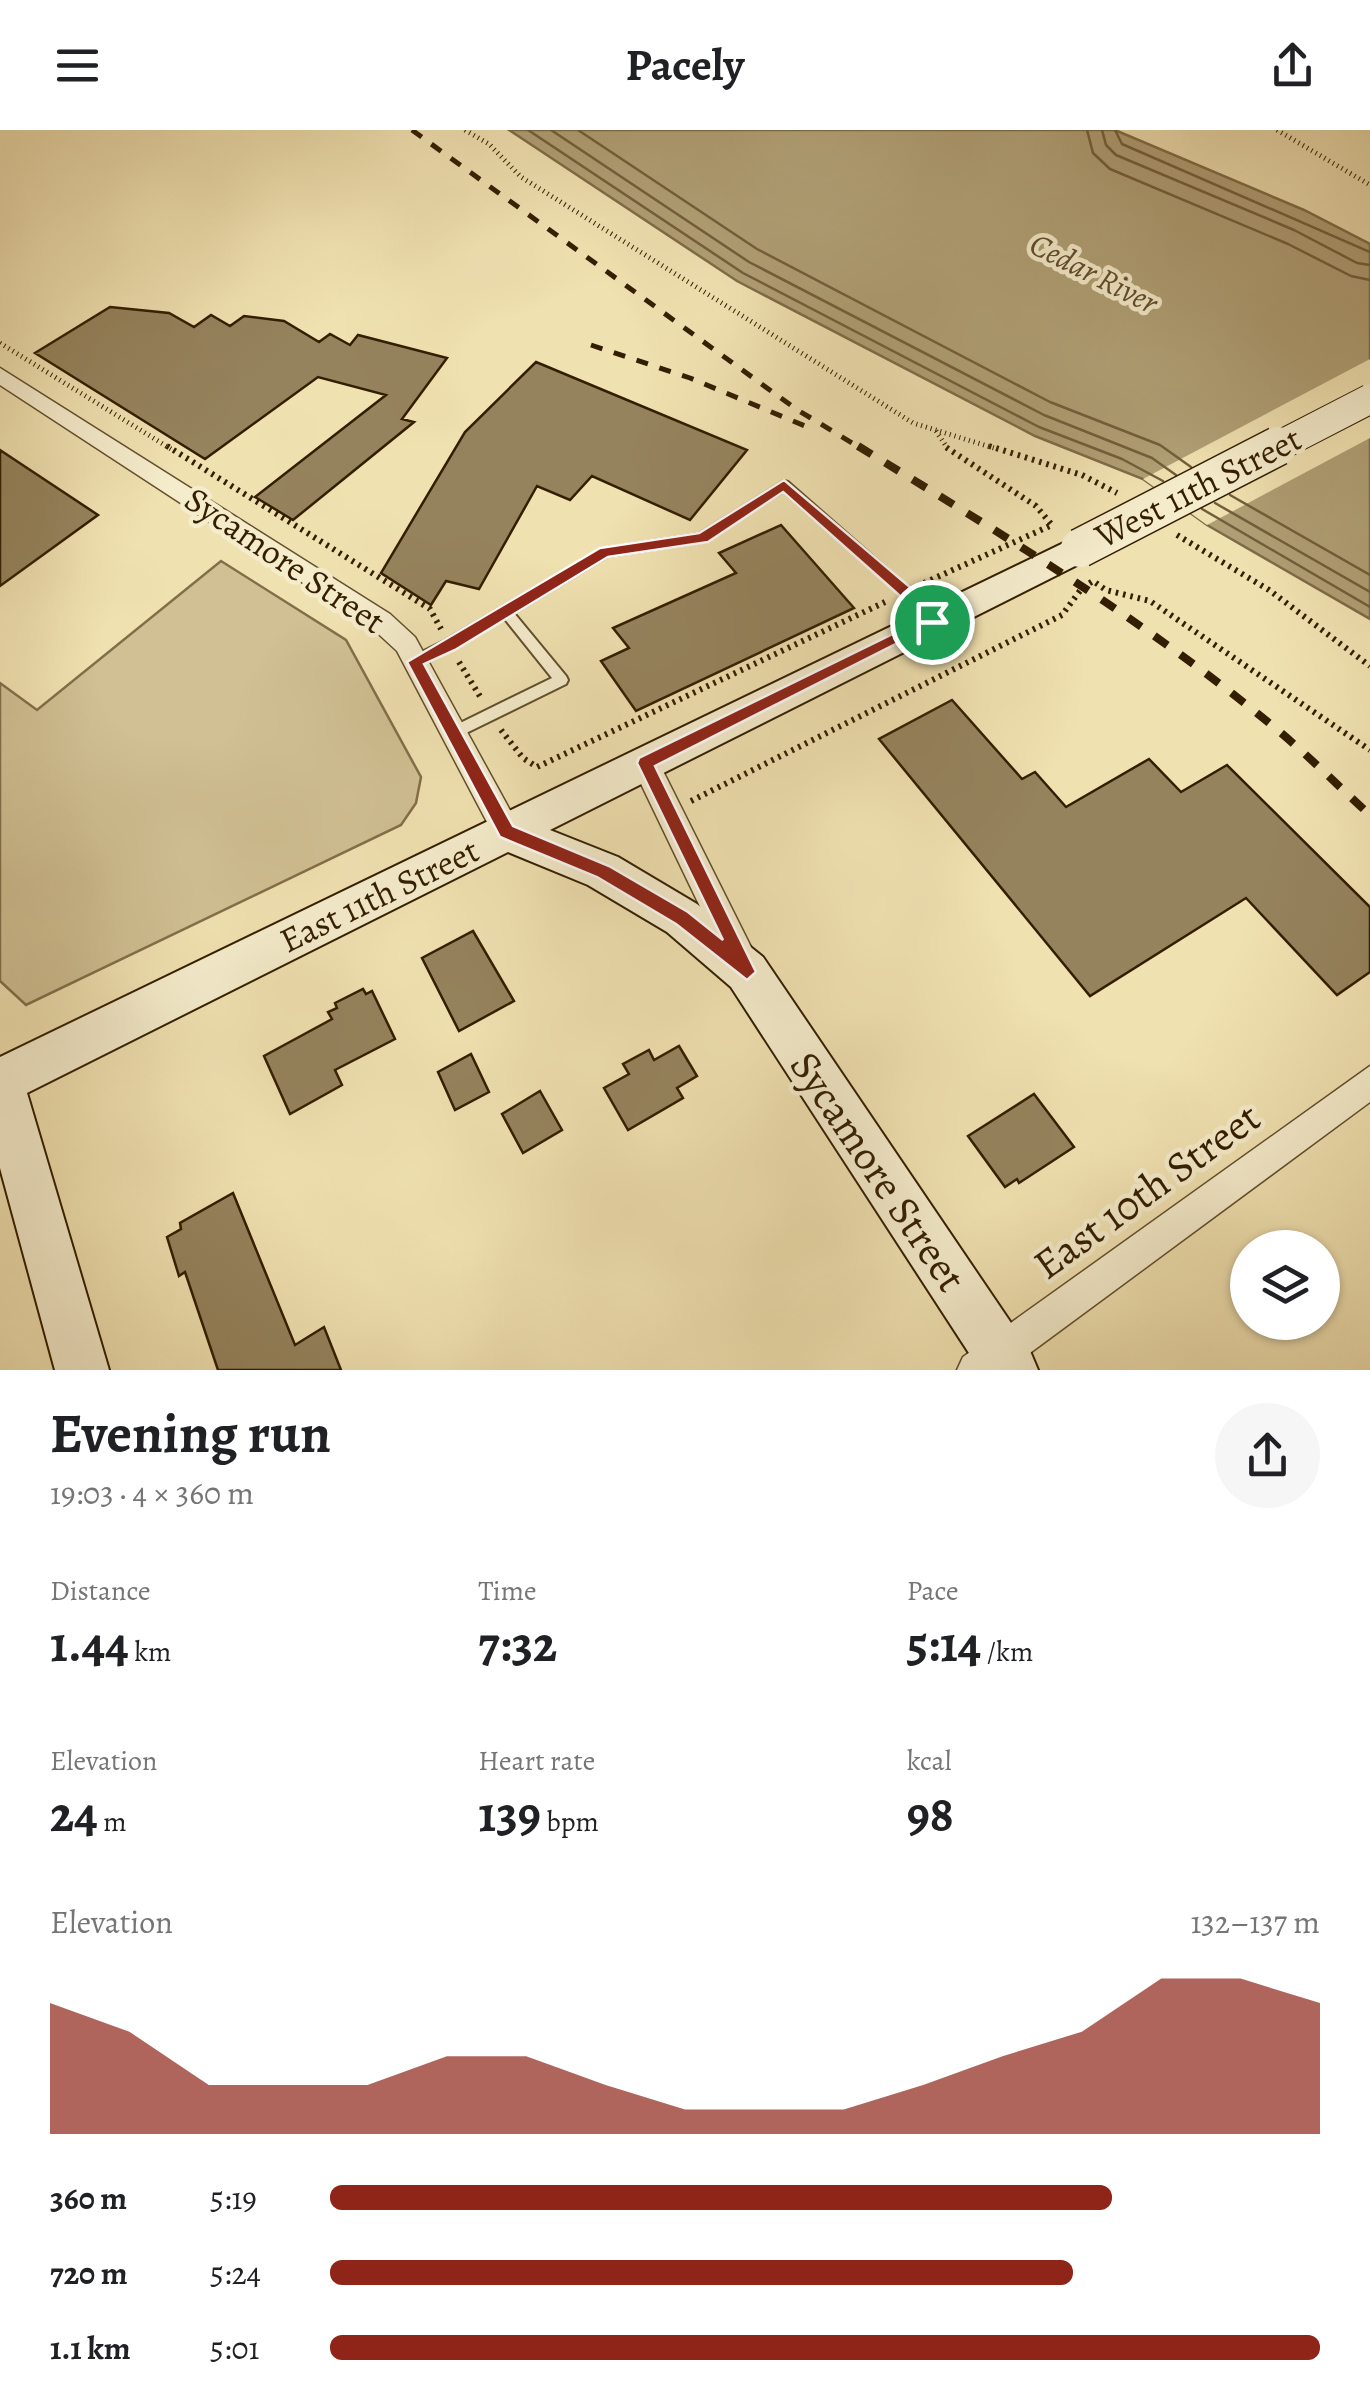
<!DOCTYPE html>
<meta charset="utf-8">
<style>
body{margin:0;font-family:Alegreya,serif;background:#f6f6f6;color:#202124;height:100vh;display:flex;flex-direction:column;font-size:38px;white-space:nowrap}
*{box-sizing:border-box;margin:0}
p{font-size:32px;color:#757577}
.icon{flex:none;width:55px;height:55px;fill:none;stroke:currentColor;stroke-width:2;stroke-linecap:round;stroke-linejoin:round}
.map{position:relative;height:1240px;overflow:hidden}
.drawer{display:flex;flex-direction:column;background:#fff;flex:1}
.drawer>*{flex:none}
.buttons{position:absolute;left:1230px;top:1100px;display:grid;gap:20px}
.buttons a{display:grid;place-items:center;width:110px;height:110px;border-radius:50%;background:#fff;box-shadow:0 2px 8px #0004;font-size:50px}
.pin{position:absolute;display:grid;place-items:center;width:85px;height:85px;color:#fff;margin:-42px;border:5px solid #fff;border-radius:50%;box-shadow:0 2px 10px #0007}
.round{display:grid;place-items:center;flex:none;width:105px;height:105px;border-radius:52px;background:#f6f6f6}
.overview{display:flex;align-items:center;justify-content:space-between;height:170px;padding:0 50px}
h1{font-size:55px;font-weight:600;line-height:75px}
.stats{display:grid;grid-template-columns:repeat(3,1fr);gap:15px;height:170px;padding:10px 50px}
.stats div{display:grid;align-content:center}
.stats b{font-size:50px;font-weight:600}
.stats small{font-size:28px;font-weight:400}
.stats p{font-size:28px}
.chart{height:280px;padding:20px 50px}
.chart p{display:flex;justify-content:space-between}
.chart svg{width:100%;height:180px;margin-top:10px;fill:#8f2418;opacity:.7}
ul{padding:0 50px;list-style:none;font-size:32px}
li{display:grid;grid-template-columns:160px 120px 1fr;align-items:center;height:75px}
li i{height:25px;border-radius:12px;background:#8f2418}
header{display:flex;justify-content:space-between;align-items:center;height:130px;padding:0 50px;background:#fff;font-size:45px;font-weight:600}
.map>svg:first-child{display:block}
</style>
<header><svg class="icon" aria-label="menu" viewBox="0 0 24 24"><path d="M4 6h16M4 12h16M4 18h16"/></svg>Pacely<svg class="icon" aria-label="share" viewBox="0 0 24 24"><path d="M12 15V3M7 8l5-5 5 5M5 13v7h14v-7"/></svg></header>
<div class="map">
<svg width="1370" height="1240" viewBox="0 0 1370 1240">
<rect width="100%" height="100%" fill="#f0e1b1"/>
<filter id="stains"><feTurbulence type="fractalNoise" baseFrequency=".002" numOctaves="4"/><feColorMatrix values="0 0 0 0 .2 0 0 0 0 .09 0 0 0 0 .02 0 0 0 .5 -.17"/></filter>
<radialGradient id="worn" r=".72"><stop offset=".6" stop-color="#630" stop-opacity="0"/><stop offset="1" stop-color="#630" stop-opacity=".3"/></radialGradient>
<path fill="#d0c093" stroke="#826f4a" stroke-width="2.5" d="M221,431L346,510L421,647L416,673L401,695L26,875L0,851V553L37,580Z"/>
<path fill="#b09f75" stroke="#7e6b47" stroke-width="2.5" d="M509,0H1115L1304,80L1370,114V489L1207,395L1143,349L1035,306L737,151Z"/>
<path fill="#f0e1b1" d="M1370,229V308L1207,395L1143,349Z"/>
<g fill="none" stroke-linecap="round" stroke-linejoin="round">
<path stroke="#725e3b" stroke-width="2.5" d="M528,0L743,143L1039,297L1122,329L1163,351
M551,0L749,132L1044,285L1152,328L1176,345
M578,0L757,119L1050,272L1160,315L1191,337
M1087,0L1093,23L1110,39L1288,114L1351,146L1370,150
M1102,0L1106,15L1116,25L1294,100L1357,133L1370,135
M1115,0L1122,14L1370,122
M1230,365L1370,445
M1215,373L1370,462
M1202,379L1370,477"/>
</g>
<path fill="#95835d" stroke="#331e01" stroke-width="2.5" d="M110,177L169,183L194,197L211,185L230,196L244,186L284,191L319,212L330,204L350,215L358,205L447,228L402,289L414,292L293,390L255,367L386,265L318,247L205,329L35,223Z
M536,232L747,320L690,390L592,346L570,370L537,356L479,459L446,451L431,475L381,443L465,302Z
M0,320L98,385L0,456Z
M781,395L854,478L636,581L601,531L629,518L613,498L736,443L719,423Z
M952,570L1022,649L1035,642L1066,677L1149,629L1181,662L1227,635L1370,777V842L1337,865L1246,768L1090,866L879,609Z
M473,801L514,871L459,901L422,828Z
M363,859L366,864L372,861L395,909L335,940L342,955L290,984L264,926L332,889L328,882L337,878L335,873Z
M679,916L697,946L677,958L683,968L628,1000L604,958L629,944L623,934L649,920L654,930Z
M471,924L489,962L455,980L438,942Z
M540,961L562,1000L523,1023L502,984Z
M1034,964L1074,1017L1019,1053L1017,1049L1005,1057L968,1006Z
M233,1063L295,1215L324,1197L341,1240H218L185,1142L179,1146L167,1107L181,1099L180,1093Z"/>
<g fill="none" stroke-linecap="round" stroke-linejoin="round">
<defs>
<path id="lane" d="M784,351L788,352L910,459L937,488L938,492L937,496H927L902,465L783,361L706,411L608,426L514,483L566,546L568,550L566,554L458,607H448L446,603L448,599L552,548L504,488L420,536H410L408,532L410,528L444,511L601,419L699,404Z"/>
<path id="street" d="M0,238L390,484L415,507L517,693L521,702L517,711L507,715L497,711L397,521L372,498L0,255Z
M645,621L655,625L751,817L755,827L751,837L740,841L729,837L631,633L635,625Z
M1370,936V972L1007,1240H957L963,1227Z"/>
<path id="secondary" d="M1080,405L1093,409L1098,418L1093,427L550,700L618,727L697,774L763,827L1030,1221L1038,1240H980L731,857L667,802L588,755L508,722L27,963L109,1240H55L0,1038V927Z"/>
</defs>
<use href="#lane" stroke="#624f2d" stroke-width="4"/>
<use href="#street" stroke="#624f2d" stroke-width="3"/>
<use href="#secondary" stroke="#331e01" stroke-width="4"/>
<path stroke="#331e01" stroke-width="5" stroke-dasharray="1 4" stroke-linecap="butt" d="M465,0L489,14L521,47L913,293L997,319
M1277,0L1370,55
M0,213L171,319
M936,301L948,319"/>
<path stroke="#331e01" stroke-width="6" stroke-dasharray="2.5 5" stroke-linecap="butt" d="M167,316L430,479L441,499
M989,316L1082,345L1117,363
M1177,405L1269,460L1370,536
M924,453L1052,395L1036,376L944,316
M459,532L481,568
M501,600L523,628L537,637L885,472
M691,671L1062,485L1082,458L1093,451L1106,460L1150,471L1370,620"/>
<use href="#lane" fill="#f5eccc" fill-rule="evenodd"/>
<use href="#street" fill="#f5eccc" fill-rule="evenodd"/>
<use href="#secondary" fill="#f5eccc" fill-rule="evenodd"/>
<path stroke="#331e01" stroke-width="5" stroke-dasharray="12 12" stroke-linecap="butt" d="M412,0L796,279L862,319
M591,215L690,248L805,296"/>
<path stroke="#331e01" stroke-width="8" stroke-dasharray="16 16" stroke-linecap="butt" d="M858,316C1000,403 1146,491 1274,597C1308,625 1338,656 1370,685"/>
<defs>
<path id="secondary-bridge-far1" d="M1273,319L1370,269"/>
<path id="secondary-bridge" d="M1080,418L1278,316"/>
</defs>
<use href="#secondary-bridge-far1" stroke="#331e01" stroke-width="31" stroke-linecap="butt"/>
<use href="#secondary-bridge" stroke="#331e01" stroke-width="41" stroke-linecap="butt"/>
<use href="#secondary-bridge-far1" stroke="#f5eccc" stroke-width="29"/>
<use href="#secondary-bridge" stroke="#f5eccc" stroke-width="38"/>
</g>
<path fill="#8f2418" stroke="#fff" stroke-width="2.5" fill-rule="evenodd" d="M784,350L911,458L939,492L655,636L756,842L747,850L676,794L597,747L500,707L407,532L600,418L699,403ZM783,362L900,466L921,490L639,628L637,633L723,810L688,782L609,736L513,696L424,534L455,520L608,427L708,412Z"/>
<g text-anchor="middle" stroke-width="9" stroke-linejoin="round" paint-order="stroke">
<g font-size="32" font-style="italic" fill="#5f4b2a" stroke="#f5eccc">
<text transform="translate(1094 143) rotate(27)" y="11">Cedar River</text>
</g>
<g font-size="35" fill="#331e01" stroke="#f5eccc">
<text transform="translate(1198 357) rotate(-27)" y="12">West 11th Street</text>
<text transform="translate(285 430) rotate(34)" y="12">Sycamore Street</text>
<text transform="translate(379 765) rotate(-26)" y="12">East 11th Street</text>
</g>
<g font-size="42" fill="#331e01" stroke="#f5eccc">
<text transform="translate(879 1041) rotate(56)" y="15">Sycamore Street</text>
<text transform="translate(1146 1060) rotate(-36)" y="15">East 10th Street</text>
</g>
</g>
<rect width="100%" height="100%" filter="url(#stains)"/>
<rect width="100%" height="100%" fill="url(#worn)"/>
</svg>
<div class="buttons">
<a><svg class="icon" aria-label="layers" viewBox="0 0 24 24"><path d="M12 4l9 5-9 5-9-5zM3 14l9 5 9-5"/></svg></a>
</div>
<div class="pin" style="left:932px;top:492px;background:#1e9e55"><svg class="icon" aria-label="arrive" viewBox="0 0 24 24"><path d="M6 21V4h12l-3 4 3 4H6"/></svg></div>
</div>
<section class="drawer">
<div class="overview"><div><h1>Evening run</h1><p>19:03 · 4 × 360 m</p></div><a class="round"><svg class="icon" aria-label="share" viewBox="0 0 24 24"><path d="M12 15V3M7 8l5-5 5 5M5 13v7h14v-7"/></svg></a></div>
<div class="stats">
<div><p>Distance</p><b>1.44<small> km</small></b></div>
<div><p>Time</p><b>7:32</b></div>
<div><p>Pace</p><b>5:14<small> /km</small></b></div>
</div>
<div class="stats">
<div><p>Elevation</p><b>24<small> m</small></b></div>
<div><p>Heart rate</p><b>139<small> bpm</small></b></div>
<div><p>kcal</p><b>98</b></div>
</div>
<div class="chart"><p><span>Elevation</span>132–137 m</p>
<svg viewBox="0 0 160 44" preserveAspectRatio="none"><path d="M0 44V12L10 19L20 32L30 32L40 32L50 25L60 25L70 32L80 38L90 38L100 38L110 32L120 25L130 19L140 6L150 6L160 12V44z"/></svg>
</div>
<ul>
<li><b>360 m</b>5:19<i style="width:79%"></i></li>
<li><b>720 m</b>5:24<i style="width:75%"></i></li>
<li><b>1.1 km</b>5:01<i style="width:100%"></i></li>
</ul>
</section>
